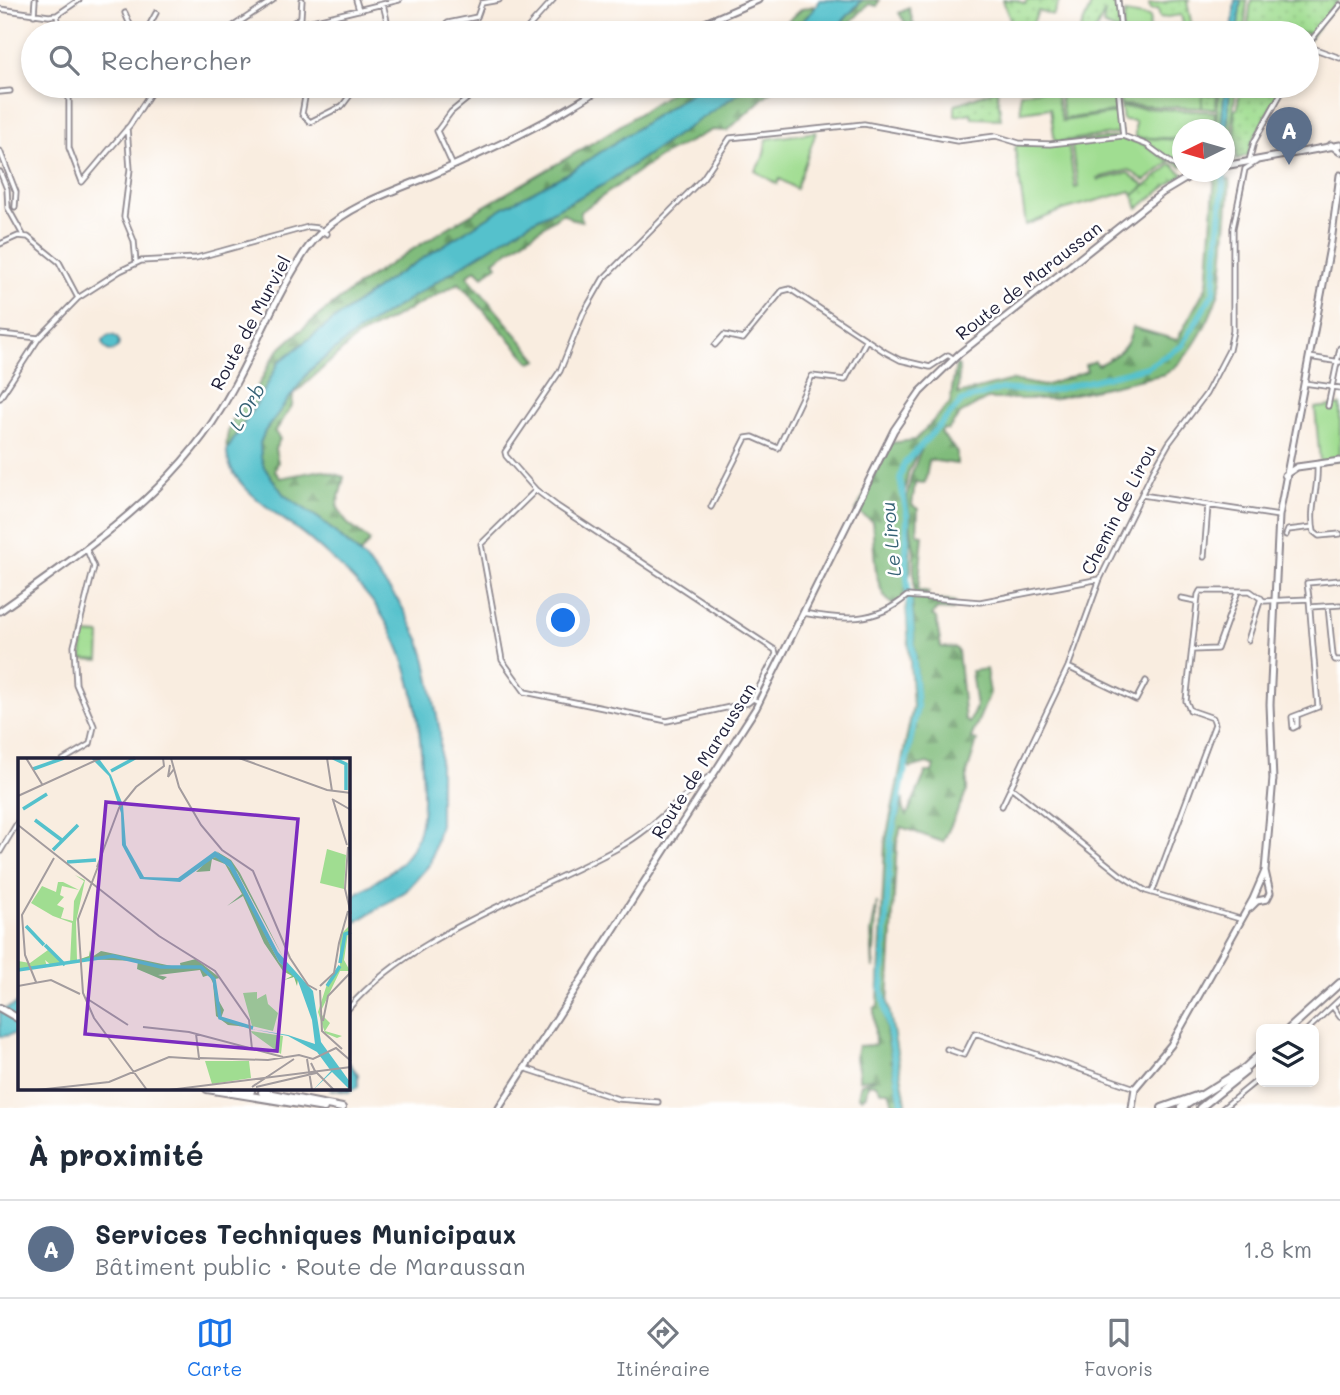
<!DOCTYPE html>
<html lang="fr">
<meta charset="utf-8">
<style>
:root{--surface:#fff;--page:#f2f2f3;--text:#1f2937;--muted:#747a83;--line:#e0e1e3;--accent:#1a73e8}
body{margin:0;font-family:Mali,sans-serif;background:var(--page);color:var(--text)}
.controls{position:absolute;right:21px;bottom:21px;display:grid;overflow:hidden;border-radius:10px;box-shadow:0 4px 10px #0003}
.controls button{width:63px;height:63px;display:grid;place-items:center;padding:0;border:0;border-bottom:2px solid var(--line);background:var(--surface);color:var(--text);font:35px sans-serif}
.compass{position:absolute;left:1172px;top:119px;width:63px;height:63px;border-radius:50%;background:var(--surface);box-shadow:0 4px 10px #0003;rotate:265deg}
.you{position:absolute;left:564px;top:621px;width:24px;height:24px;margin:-18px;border:5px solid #fff;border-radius:50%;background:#1a73e8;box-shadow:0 0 0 10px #1a73e833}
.badge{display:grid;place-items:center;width:46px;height:46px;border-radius:50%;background:var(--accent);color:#fff;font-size:23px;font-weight:700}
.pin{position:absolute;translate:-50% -58px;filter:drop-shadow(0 2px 4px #0008)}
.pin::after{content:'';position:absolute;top:37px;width:24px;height:21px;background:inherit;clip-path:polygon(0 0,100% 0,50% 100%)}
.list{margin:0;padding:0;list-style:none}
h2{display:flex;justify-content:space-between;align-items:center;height:91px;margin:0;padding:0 28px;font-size:30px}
h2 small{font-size:23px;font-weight:400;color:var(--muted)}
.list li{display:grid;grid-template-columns:46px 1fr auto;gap:21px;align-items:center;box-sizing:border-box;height:98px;padding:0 28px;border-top:2px solid var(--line)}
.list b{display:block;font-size:26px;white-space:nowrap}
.list p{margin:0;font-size:23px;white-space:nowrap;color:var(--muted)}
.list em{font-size:23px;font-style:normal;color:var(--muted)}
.icon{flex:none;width:38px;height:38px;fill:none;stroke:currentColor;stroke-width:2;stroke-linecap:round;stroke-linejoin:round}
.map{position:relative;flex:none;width:1340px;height:1108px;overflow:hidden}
.search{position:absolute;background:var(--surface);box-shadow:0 4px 10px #0003;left:21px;right:21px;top:21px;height:77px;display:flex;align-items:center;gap:18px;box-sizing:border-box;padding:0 24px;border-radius:38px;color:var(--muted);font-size:26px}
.sheet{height:189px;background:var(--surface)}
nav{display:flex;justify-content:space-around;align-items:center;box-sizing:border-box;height:98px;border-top:2px solid var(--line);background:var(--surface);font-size:19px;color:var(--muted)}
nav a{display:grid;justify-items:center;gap:4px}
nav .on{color:var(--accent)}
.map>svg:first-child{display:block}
.grass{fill:url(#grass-dots);stroke:#618066;stroke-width:2}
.forest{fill:url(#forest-firs);stroke:#516f5b;stroke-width:2}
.wetland{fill:url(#wetland-marsh);stroke:#618066;stroke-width:2}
.garden{fill:#a0dd91;stroke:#618066;stroke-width:2}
.water{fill:#54c1cc;stroke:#3b7284;stroke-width:2}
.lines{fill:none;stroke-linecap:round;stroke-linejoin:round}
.river{stroke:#54c1cc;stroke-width:6}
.minor-casing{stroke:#8e888e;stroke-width:7}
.major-casing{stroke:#8e888e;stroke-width:9}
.highway-casing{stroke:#8e888e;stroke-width:10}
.minor{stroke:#fff;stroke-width:3.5}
.major{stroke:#fff;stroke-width:5}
.highway{stroke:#fff;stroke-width:6}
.labels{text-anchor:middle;stroke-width:5;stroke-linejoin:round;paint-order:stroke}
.street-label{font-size:18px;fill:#22223b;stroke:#fff}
.water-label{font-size:19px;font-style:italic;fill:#366275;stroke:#fff}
.inset-river{fill:none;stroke:#54c1cc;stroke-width:3.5}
.inset-road{fill:none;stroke:#a39c9e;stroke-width:2}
.view{fill:#7b2cbf;fill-opacity:0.15;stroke:#7b2cbf;stroke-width:3.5}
.inset-edge{fill:none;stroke:#22223b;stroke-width:3.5}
</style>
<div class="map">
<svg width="1340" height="1108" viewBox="0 0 1340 1108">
<defs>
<pattern id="grass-dots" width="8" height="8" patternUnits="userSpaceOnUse" patternTransform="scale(1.75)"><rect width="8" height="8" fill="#a0dd91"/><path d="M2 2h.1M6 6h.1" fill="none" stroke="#8abd7e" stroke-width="1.8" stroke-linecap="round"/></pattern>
<pattern id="forest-firs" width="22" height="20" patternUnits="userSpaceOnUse" patternTransform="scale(1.75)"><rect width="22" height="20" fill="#80bc7b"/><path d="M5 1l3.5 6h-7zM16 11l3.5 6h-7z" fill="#689866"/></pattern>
<pattern id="wetland-marsh" width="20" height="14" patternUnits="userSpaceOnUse" patternTransform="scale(1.75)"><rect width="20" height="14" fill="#a0dd91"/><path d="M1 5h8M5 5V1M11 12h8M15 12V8" fill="none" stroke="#8abd7e"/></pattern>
</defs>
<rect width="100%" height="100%" fill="#fff"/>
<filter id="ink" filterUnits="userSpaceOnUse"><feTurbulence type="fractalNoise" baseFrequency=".0143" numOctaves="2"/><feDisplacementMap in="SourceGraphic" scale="14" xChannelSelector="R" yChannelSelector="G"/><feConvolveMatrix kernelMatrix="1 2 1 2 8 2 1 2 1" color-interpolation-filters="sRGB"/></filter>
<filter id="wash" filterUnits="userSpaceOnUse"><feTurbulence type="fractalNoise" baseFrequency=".00686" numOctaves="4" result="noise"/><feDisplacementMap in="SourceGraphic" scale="28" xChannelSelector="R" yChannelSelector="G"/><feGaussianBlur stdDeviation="1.57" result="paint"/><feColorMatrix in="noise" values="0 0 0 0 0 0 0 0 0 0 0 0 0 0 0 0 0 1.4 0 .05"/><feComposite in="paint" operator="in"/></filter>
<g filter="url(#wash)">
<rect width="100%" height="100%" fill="#f9ede0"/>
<path class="grass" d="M 1003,0 L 1016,0 L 1025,4 L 1027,0 L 1060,0 L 1053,15 L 1038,11 L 1032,25 L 1041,29 L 1039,33 L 1015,33 Z
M 1093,0 L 1119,0 L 1120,32 L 1103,25 L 1105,11 L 1095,33 L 1079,33 Z
M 1179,0 L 1190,0 L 1187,1 L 1193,32 L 1185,33 L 1181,15 L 1160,18 L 1158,9 L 1150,10 L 1149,4 Z
M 1251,0 L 1339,0 L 1307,41 L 1307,33 L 1247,33 Z
M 1239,86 L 1283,86 L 1251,143 L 1248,155 L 1237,159 L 1234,111 L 1238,108 Z
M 997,89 L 1001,119 L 972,118 L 971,113 L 955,116 L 955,105 Z
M 1202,95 L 1217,95 L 1215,109 L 1202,108 Z
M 1172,164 L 1183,174 L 1138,208 L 1133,196 Z"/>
<path class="forest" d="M 862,0 L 879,0 L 877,6 L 869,4 L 839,33 L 832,33 Z
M 813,6 L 813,11 L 789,33 L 775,33 L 802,9 Z
M 909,8 L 916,33 L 898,33 L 900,30 L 909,29 L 899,13 Z
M 679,86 L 701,86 L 572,171 L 504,207 L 390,279 L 335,319 L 284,359 L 227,450 C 224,427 238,410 252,394 C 264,381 267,362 280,349 C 397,240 550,179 679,86 Z
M 749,86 L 781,86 L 774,88 L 727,131 L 712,130 L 659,157 L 580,212 L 582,221 L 573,220 L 563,213 L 494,261 L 497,265 L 483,276 L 476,269 L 467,276 L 538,360 L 531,363 L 459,283 L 357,337 L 293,395 L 292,406 L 275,432 L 280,439 L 275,449 L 278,462 L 275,471 L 280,478 L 321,470 L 344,477 L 337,506 L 347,523 L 370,541 L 360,554 L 321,520 L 284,495 L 264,467 L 261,457 L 260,443 L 265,431 L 311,369 L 357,332 L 529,223 L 603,185 Z
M 1222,172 L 1219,224 L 1222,223 L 1226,179 L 1230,180 L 1222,280 C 1215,311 1193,358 1165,374 L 1052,399 L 987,399 L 960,414 L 948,430 L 943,429 L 941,433 L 957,452 L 957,464 L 929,460 L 925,483 L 915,482 L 912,505 L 918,509 L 917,534 L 923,535 L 918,590 L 929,592 L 927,595 L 914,594 L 914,551 L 907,496 L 911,476 L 923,444 L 959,402 L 923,440 L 908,473 L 903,503 L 910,532 L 911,570 L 903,597 L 893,605 C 871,590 875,545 872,521 L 856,511 L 890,443 L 915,440 L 950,403 L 956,364 L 959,366 L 958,394 L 1012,380 L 1044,386 L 1087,371 L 1085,365 L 1095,361 L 1098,365 C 1116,356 1130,348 1132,327 L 1177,340 L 1207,285 L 1215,173 Z
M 912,598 L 955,602 L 953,610 L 937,609 L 932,615 L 936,618 L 941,647 L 956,648 L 958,651 L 965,720 L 969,723 L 976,707 L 971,671 L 986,669 L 990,693 L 971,738 L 977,741 L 967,773 L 967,791 L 943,842 L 901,827 L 897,842 L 888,1003 L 907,1108 L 904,1108 L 889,1036 L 884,983 L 892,840 L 903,799 L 903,810 L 907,815 L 926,772 L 932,772 L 934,766 L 927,763 L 910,768 L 908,764 L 919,707 Z
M 908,602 L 916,707 L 890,841 L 881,984 L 887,1037 L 901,1108 L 894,1108 L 889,1091 L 881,1091 L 875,1084 L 868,1084 L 866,1095 L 861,1098 L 858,1096 L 861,1084 L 875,1079 L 859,1080 C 860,1067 853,1061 858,1046 L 875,1045 L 874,1009 L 878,1005 L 885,844 L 913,706 L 906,604 Z
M 877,902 L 873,969 L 871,933 Z"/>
<path class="wetland" d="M 1241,0 L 1247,0 L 1244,33 L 1237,33 Z
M 1220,86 L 1225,86 L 1221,129 L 1215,130 Z
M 1230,86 L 1236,86 L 1232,123 L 1234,161 L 1226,164 Z"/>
<path class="garden" d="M 1125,13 L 1150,17 L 1149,33 L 1159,33 L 1122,33 Z
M 1071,86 L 1116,86 L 1117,111 L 1064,119 L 1059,89 Z
M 1120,86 L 1217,86 L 1217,95 L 1202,95 L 1202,108 L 1120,105 Z
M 1055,88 L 1062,121 L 1116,113 L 1120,133 L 1055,142 L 1050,108 L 1021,112 L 1020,93 Z
M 1121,107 L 1215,112 L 1214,129 L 1182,130 L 1182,138 L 1135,138 L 1135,121 L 1123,120 Z
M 816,132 L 796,189 L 780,179 L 777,184 L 755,171 L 763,158 L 767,139 Z
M 1120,137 L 1143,144 L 1170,162 L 1145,181 L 1129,170 L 1097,178 L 1098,180 L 1128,173 L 1145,186 L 1133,196 L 1131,191 L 1063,210 L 1026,225 L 1015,149 L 1017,144 L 1068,142 L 1075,188 L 1078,187 L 1071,142 Z
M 1141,138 L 1182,140 L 1182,167 L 1140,139 Z
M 1340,405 L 1340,459 L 1320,462 L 1315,408 Z
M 83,634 L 100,635 L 99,660 L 82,659 Z"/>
<path class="water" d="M 819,0 L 862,0 L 832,33 L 789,33 L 813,11 Z
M 1235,0 L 1241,0 L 1237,33 L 1232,33 Z
M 701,86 L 749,86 L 603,185 L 529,223 L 357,332 L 311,369 L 265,431 L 260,443 L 261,457 L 264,467 L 284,495 L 321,520 L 365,559 L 400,603 L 420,641 L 426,661 L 440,731 L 440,824 L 430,864 L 406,891 L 348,927 L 348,899 C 365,887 386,877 401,863 C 430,834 423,788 421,751 C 418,699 404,643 372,601 C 353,577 329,556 307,537 C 283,517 225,485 227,450 L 260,398 L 279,362 L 335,319 L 390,279 L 504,207 L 572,171 Z
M 1225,86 L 1230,86 L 1225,164 L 1224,130 L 1221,130 Z
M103 343a8 8 0 1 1 16 0a8 8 0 1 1-16 0Z
M 19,1003 L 19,1033 L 0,1037 L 0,1011 Z
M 348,1062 L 358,1074 L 358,1087 L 348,1092 L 329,1089 L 348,1089 Z"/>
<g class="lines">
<path class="river" d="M 903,1108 L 882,989 L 891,839 L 917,707 L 906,563 L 907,515 L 900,479 L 904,464 L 962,401 L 1001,389 L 1045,392 L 1147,367 L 1182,346 L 1214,291 L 1224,172"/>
</g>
</g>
<g filter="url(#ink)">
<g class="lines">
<defs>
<path id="minor" d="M 356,0 L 359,10
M 1118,0 L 1121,33
M 383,4 L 390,33
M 0,9 L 49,16 L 57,15 L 79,0
M 125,13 L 131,27 L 148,33
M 34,15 L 35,0
M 57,15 L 60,33
M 334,16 L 339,33
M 300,24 L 399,0
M 153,33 L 150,24 L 156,13
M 223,33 L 273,0
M 278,33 L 300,18
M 300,33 L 302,0
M 435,33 L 448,23 L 477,17 L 482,3 L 499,0
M 523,33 L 553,0
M 1307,45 L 1340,5
M 1307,46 L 1340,58
M 69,86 L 69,148 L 82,182 L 130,125 L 155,86
M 307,86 L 302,114 L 310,122 L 342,106 L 357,86
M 1118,86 L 1123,136 L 1147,145 L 1182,171
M 212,89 L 216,86
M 0,92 L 10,91
M 127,128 L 130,169 L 124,217 L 134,241 L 136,262
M 0,151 L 16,192 L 15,207
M 1249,161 L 1254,142 L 1285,86
M 453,166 L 437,131 L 451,112 L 483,86
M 0,172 L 7,189 L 8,208 L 23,235
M 0,244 L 18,236 L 28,237 L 59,262 L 78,298
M 0,334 L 39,338
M 715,345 L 724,335 L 743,339 L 782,291 L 790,289 L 885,352 L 900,360 L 930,367 L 948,355 L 954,359
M 1309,357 L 1340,362
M 1304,383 L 1340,388
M 0,398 L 39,338 L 78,298 L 120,271 L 141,261 L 196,258 L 308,227 L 318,228 L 327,234
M 1328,406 L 1340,348
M 1317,465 C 1319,489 1309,507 1314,532 L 1319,536 L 1340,534
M 536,490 L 481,544 L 502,660 L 525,692 L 667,721 L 748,703 L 753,699 L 759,702
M 1142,495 L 1279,516
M 711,507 L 746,438 L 753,437 L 778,448 L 812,376 L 845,380 L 866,341
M 1286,535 L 1288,530 L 1313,527
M 1204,557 L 1208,505
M 1181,598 L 1196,601
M 1309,599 L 1307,583 L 1340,580
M 1328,606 L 1333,656 L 1335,660 L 1340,660
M 1310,607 L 1340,605
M 803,613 C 842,620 875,624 907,596 L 980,602 L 1100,579
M 1248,640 L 1261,598
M 1192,650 L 1217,649 L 1238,591 L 1250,591 L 1264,601 L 1309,599 L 1318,707 L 1292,717 L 1293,728 L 1297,726 L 1297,716
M 1068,667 L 1136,700 L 1146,681
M 753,699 L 776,654 L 775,650 L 557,506 L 536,490 L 506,456 L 505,452 L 560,371 L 583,314 L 603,279 L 703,178 L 730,138 L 864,124 L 957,141 L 996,136 L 1019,143 L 1050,144 L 1123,136
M 63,760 L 90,744 L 94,726 L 76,684 L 74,646 L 94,567 L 86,548
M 1012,788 L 1121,875 L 1146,891 L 1240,919
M 1002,806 L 1068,667 L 1100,579 L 1154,469 L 1169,443 L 1206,394 L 1229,350 L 1233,331 L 1233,228 L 1245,169 L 1256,162
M 0,852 L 19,820
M 1152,893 L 1215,724 L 1213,718 L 1190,710 L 1186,701 L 1198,595 L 1200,591 L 1238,591
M 1333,1007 L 1340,1017
M 348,1009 C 409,935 534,894 618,848 C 653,829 679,798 711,775
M 1308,1029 L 1340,999
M 947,1049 L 964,1055 L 975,1033 L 1135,1088
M 524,1068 L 618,1099 L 658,1102
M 1223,1108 L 1261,1077"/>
<path id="major" d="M 682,33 L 758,0
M 1331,145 L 1340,152
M 1224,166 L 1340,145
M 1285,475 L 1297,467 L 1340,461
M 0,611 C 80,554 169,495 221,409 C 247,367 264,321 289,278 C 299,261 308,244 323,231 C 352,204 394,191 430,176 C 489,150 551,122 604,86
M 1273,781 L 1270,704 L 1279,516 L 1331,242 L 1340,175
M 1250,908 L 1257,901 L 1267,899 L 1270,893 L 1265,871 L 1273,778
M 499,1108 L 756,708 L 894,430 L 920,392 L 959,354 L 1162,193 L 1197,172
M 1132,1108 L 1135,1088 L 1171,1045 L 1253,899 L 1265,871"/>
<path id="highway" d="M 0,1008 L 19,1019
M 1289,1029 L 1340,983
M 207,1089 L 324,1108
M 236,1089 L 251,1091
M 262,1092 L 342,1108
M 1162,1108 L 1199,1095
M 1181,1108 L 1245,1068 L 1261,1053
M 1200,1108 L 1245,1072"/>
</defs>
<use href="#minor" class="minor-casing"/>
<use href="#major" class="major-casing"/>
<use href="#highway" class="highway-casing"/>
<use href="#minor" class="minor"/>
<use href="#major" class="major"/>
<use href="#highway" class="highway"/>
</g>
</g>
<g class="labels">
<g class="street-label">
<text transform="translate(1029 281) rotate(-38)" y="6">Route de Maraussan</text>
<text transform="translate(251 323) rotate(-62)" y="6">Route de Murviel</text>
<text transform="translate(1119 510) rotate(-63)" y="6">Chemin de Lirou</text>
<text transform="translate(704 761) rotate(-58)" y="6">Route de Maraussan</text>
</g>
<g class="water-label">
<text transform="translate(247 407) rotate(-60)" y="7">L'Orb</text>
<text transform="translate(891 539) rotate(-95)" y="7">Le Lirou</text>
</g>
</g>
<g transform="translate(18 758)">
<rect width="332" height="332" fill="#f9ede0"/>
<path d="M 57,117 L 67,122 L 58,164 L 59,203 L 52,205 L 54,165 L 35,158 L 13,145 L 24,128 L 38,134 L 40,124 L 45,124 L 61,132 L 44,128 L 42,137 L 46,139 L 39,147 L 46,150 L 43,160 L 55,163 L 56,143 L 66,123 ZM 331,168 L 326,202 L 332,213 L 322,213 L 302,255 L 312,265 L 307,273 L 324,278 L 319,280 L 307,275 L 300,254 L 309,226 L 322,208 L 322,177 ZM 30,192 L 45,206 L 34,208 L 27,202 L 29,208 L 0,212 L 0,203 L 12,205 ZM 233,273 L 265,278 L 263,296 L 234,275 Z" fill="#a0dd91"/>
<path d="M 198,93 L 213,102 L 222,115 L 266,201 L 219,114 ZM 197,99 L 201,100 L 211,109 L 217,117 L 261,204 L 280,221 L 279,228 L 276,219 L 266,222 L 274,218 L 265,213 L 246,185 L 225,138 L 209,148 L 224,136 L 207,106 L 194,101 L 192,113 L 178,114 L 190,102 ZM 72,192 L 74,199 L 83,193 L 163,210 L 162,205 L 178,201 L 202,220 L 197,221 L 197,236 L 206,252 L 203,260 L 231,269 L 210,267 L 198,258 L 195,225 L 191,217 L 185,219 L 182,212 L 140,217 L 149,219 L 145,222 L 119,211 L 120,203 L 62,201 L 71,198 Z" fill="#80bc7b"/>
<path d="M 309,91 L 328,97 L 326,131 L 302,125 Z" fill="#a0dd91"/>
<path d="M 239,234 L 239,241 L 248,236 L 250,246 L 260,255 L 255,273 L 234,268 L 225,235 ZM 187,303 L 231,303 L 233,320 L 194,326 Z" fill="#a0dd91"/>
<path d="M 73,0 L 82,2 L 93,17 L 105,47 L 108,87 L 126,119 L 160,120 L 197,93 L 213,103 L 260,194 L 295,233 L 303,284 L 332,324 L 332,332 L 314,314 L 295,332 L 313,313 L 299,294 L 270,278 L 233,271 L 270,277 L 297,286 L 294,262 L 280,223 L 261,204 L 211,109 L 197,99 L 162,124 L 122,121 L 104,87 L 103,55 L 91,18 Z" fill="#54c1cc"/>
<path class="inset-river" d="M 315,0 L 328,6 L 328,32M 15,11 L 46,0M 93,13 L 117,0M 5,51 L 29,36M 17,62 L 45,83M 35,92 L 60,67M 49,104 L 78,102M 8,168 L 26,187M 27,187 L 47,207M 322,205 L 327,176 L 333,174M 0,212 L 95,198 L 143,209 L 183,209 L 196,221 L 202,260 L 235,270M 309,228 L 322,208"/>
<path class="inset-road" d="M 8,0 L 24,26M 153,0 L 161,29 L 183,67 L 204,92 L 235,113 L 272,200 L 290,227 L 299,232M 221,0 L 309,32 L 333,35M 309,0 L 314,33M 152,7 L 150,19 L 156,11M 0,38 L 83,0M 314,41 L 333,52M 315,42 L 329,87M 0,67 L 141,178 L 197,213 L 231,262 L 234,291M 330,89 L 327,131 L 333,156M 81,106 L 60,161 L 65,235 L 76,260 L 129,332M 79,109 L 101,50 L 118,29 L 146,8 L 145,0M 321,185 L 330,153M 18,224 L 7,197 L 4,157 L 36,100M 0,228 L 33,222 L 62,236M 302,228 L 316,215 L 321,185M 302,232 L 304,273 L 324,291M 68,240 L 110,267M 305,263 L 310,238 L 333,214M 125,269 L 171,274 L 265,299M 178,276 L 181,300M 182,300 L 250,302 L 281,297 L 295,301 L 318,290 L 333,303M 289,301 L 294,332M 298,314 L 316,332M 238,326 L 234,329 L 276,301M 238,329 L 298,315 L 293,305M 19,332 L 91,324 L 151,299 L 182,301M 151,332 L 333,309"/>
<path class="view" d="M 88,44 L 280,61 L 259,293 L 67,276 Z"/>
<rect width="332" height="332" class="inset-edge"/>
</g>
</svg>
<div class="controls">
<button><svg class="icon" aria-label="layers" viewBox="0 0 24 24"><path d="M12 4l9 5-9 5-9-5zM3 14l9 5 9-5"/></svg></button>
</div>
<svg class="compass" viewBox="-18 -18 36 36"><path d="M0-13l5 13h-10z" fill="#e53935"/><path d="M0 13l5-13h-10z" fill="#747a83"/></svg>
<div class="you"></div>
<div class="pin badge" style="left:1289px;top:165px;background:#5c6f8a">A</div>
<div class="search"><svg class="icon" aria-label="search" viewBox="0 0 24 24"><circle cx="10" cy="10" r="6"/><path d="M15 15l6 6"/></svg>Rechercher</div>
</div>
<section class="sheet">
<h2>À proximité<small></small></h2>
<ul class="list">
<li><span class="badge" style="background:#5c6f8a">A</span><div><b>Services Techniques Municipaux</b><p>Bâtiment public · Route de Maraussan</p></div><em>1.8 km</em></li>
</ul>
</section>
<nav>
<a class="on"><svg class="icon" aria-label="map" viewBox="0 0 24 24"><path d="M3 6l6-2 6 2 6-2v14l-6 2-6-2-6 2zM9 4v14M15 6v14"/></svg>Carte</a>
<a><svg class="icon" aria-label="directions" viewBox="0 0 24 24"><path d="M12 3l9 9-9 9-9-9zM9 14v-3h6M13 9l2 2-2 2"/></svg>Itinéraire</a>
<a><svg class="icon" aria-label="saved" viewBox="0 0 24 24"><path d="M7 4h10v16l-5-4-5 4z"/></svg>Favoris</a>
</nav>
